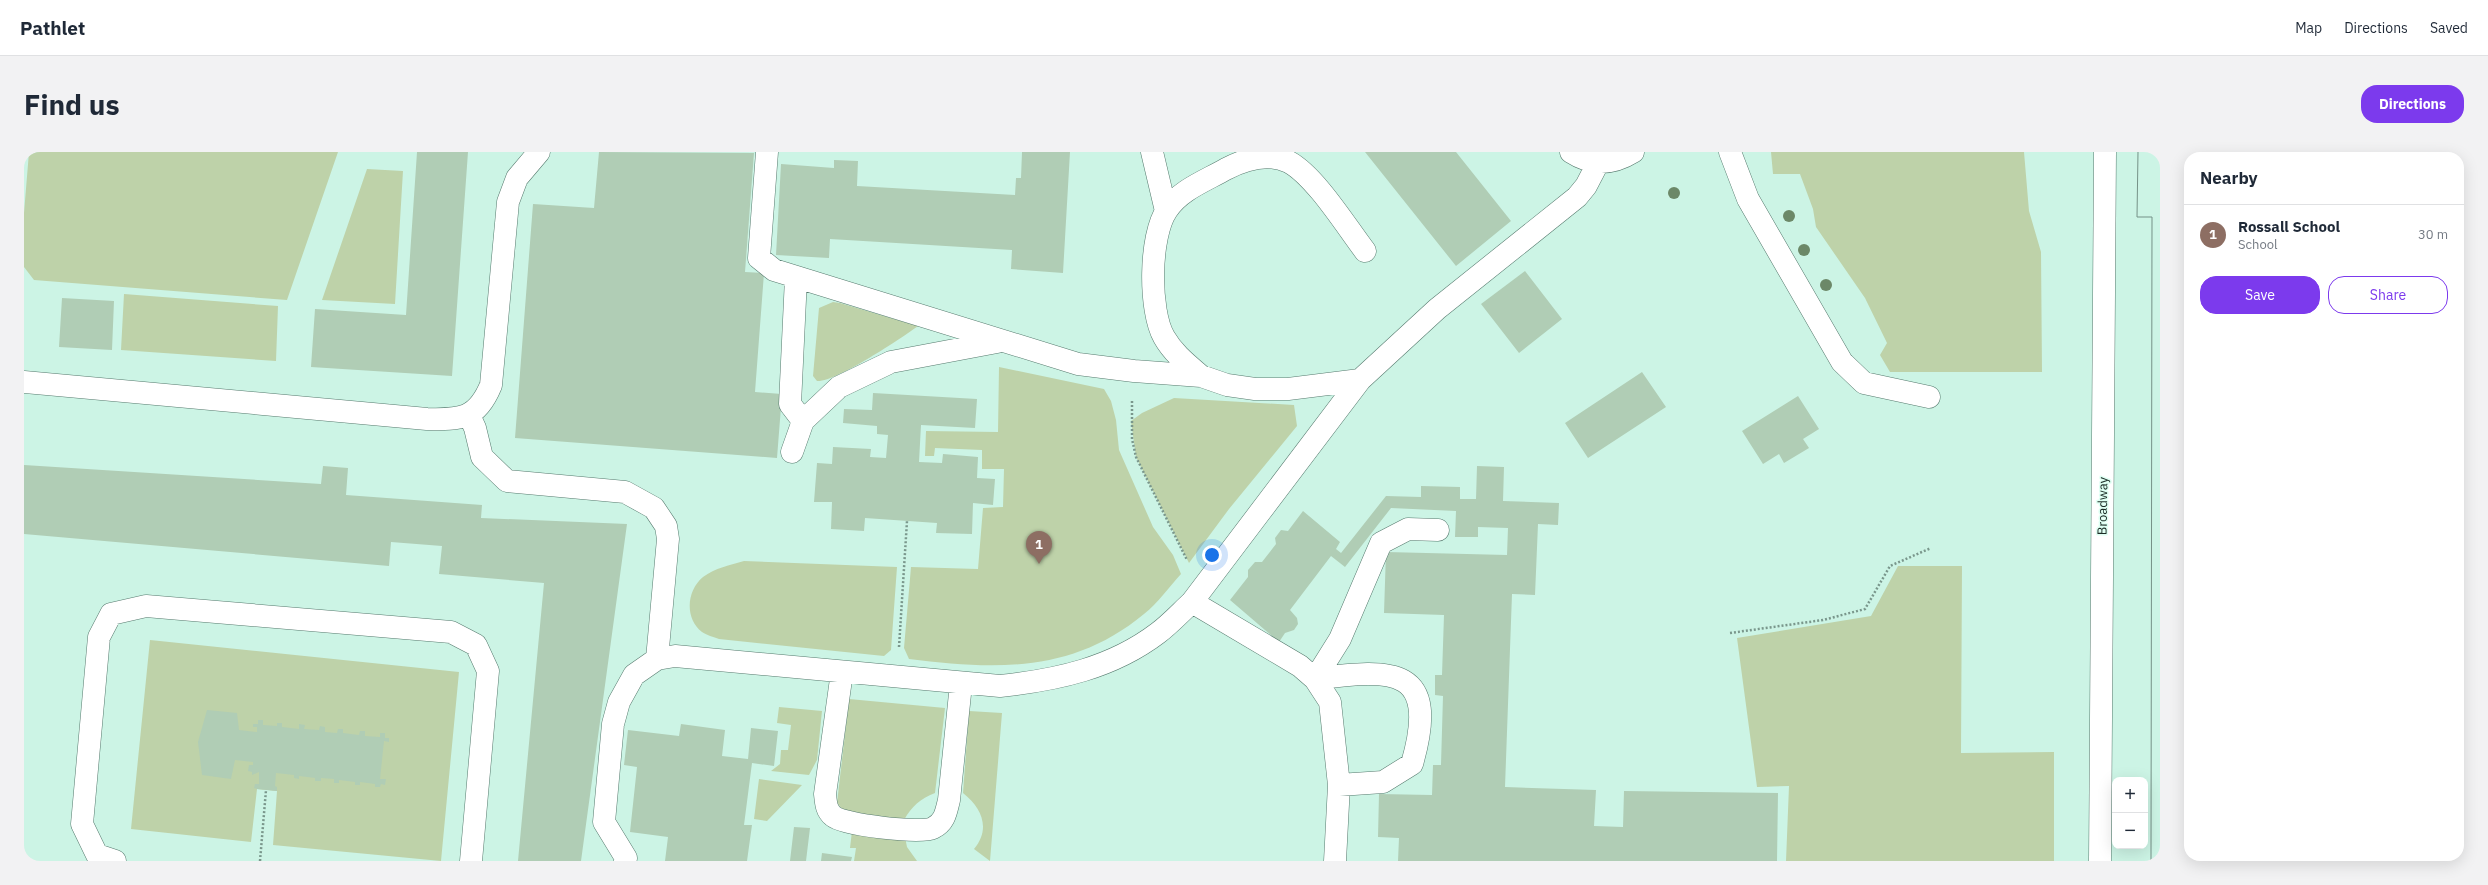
<!DOCTYPE html>
<meta charset="utf-8">
<style>
:root{--surface:#fff;--page:#f2f2f3;--text:#1f2937;--muted:#747a83;--line:#e0e1e3;--accent:#7c3aed}
body{margin:0;font-family:"IBM Plex Sans",sans-serif;background:var(--page);color:var(--text)}
.controls{position:absolute;right:12px;bottom:12px;display:grid;overflow:hidden;border-radius:8px;box-shadow:0 4px 16px #0002}
.controls button{width:36px;height:36px;display:grid;place-items:center;padding:0;border:0;border-bottom:1px solid var(--line);background:var(--surface);color:var(--text);font:20px sans-serif}
.you{position:absolute;left:1188px;top:403px;width:14px;height:14px;margin:-10px;border:3px solid #fff;border-radius:50%;background:#1a73e8;box-shadow:0 0 0 6px #1a73e833}
.badge{display:grid;place-items:center;width:26px;height:26px;border-radius:50%;background:var(--accent);color:#fff;font-size:13px;font-weight:700}
.pin{position:absolute;translate:-50% -33px;filter:drop-shadow(0 1px 2px #0008)}
.pin::after{content:'';position:absolute;top:21px;width:14px;height:12px;background:inherit;clip-path:polygon(0 0,100% 0,50% 100%)}
.list{margin:0;padding:0;list-style:none}
h2{display:flex;justify-content:space-between;align-items:center;height:52px;margin:0;padding:0 16px;font-size:17px}
h2 small{font-size:13px;font-weight:400;color:var(--muted)}
.list li{display:grid;grid-template-columns:26px 1fr auto;gap:12px;align-items:center;box-sizing:border-box;height:60px;padding:0 16px;border-top:1px solid var(--line)}
.list b{display:block;font-size:15px;white-space:nowrap}
.list p{margin:0;font-size:13px;white-space:nowrap;color:var(--muted)}
.list em{font-size:13px;font-style:normal;color:var(--muted)}
.actions{display:flex;gap:8px;padding:12px 16px}
.actions a{flex:1;padding:9px 0;border:1px solid var(--accent);border-radius:16px;text-align:center;font-size:14px;color:var(--accent)}
.actions .main{background:var(--accent);color:#fff}
.map{position:relative;flex:none;width:2136px;height:709px;overflow:hidden;border-radius:16px}
header{display:flex;align-items:center;gap:24px;box-sizing:border-box;height:56px;padding:0 20px;background:var(--surface);border-bottom:1px solid var(--line)}
header strong{font-size:19px}
nav{display:flex;gap:22px;margin-inline-start:auto;font-size:14px}
.intro{display:flex;align-items:center;justify-content:space-between;box-sizing:border-box;height:96px;padding:0 24px}
h1{margin:0;font-size:28px}
.button{padding:10px 18px;border-radius:16px;background:var(--accent);color:#fff;font-size:14px;font-weight:700}
main{display:flex;gap:24px;padding:0 24px}
aside{flex:1;background:var(--surface);border-radius:16px;box-shadow:0 4px 16px #0002}
.map>svg:first-child{display:block}
.green{fill:#bed2a9}
.building{fill:#b0cdb5}
.lines{fill:none;stroke-linecap:round;stroke-linejoin:round}
.minor-casing{stroke:#567a6e;stroke-width:23}
.major-casing{stroke:#567a6e;stroke-width:23}
.path{stroke:#7a978c;stroke-width:2.5;stroke-dasharray:2 2;stroke-linecap:butt}
.minor{stroke:#fff;stroke-width:22}
.major{stroke:#fff;stroke-width:22}
.tram{stroke:#759187;stroke-width:1}
.tree{fill:#6c8868}
.labels{text-anchor:middle;stroke-width:3;stroke-linejoin:round;paint-order:stroke}
.street-label{font-size:13px;fill:#1c2c26;stroke:#dffff3}
</style>
<header>
<strong>Pathlet</strong>
<nav><a>Map</a><a>Directions</a><a>Saved</a></nav>
</header>
<div class="intro"><h1>Find us</h1><a class="button">Directions</a></div>
<main>
<div class="map">
<svg width="2136" height="709" viewBox="0 0 2136 709">
<rect width="100%" height="100%" fill="#ccf4e5"/>
<path class="green" d="M 5,0 L 314,0 L 263,148 L 10,128 L 0,115 L 0,61 Z
M 1747,0 L 2000,0 L 2005,59 L 2017,100 L 2018,220 L 1866,220 L 1856,203 L 1863,191 L 1841,146 L 1792,75 L 1789,57 L 1776,22 L 1749,22 Z
M 343,17 L 379,19 L 371,152 L 298,148 Z
M 100,142 L 254,154 L 252,209 L 97,198 Z
M 809,150 L 816,151 L 894,174 C 878,186 810,231 793,229 L 789,224 L 795,156 Z
M 975,215 L 1080,237 L 1087,249 L 1092,268 L 1095,298 L 1129,375 L 1149,403 L 1157,422 C 1145,435 1134,451 1120,462 C 1049,521 972,518 885,507 L 880,496 L 887,415 L 954,417 L 959,356 L 979,355 L 980,317 L 958,317 L 958,298 L 911,296 L 910,304 L 901,304 L 902,279 L 974,280 Z
M 1150,246 L 1270,253 L 1273,274 L 1205,357 L 1165,411 L 1112,305 L 1107,269 L 1118,261 Z
M 720,409 L 873,415 L 867,498 L 860,504 L 695,487 C 690,485 682,483 678,480 C 660,466 663,438 679,425 C 691,416 706,413 720,409 Z
M 1874,414 L 1938,414 L 1937,601 L 2030,600 L 2030,709 L 1762,709 L 1765,634 L 1733,635 L 1713,486 L 1847,464 Z
M 126,488 L 435,520 L 417,709 L 249,693 L 253,639 L 233,637 L 227,690 L 107,677 Z
M 825,547 L 921,556 L 911,641 C 896,647 888,654 880,668 L 825,660 L 818,657 L 813,651 Z
M 755,555 L 798,559 L 793,608 L 785,623 L 747,619 L 756,612 L 757,598 L 764,598 L 767,573 L 753,571 Z
M 945,559 L 978,561 L 966,709 L 950,697 C 967,677 958,656 939,641 Z
M 735,627 L 778,633 L 743,669 L 730,667 Z
M 828,679 L 881,685 L 883,695 L 893,709 L 830,709 L 832,696 L 826,696 Z"/>
<path class="building" d="M 393,0 L 444,0 L 428,224 L 287,215 L 291,157 L 382,163 Z
M 575,0 L 730,1 L 721,120 L 740,121 L 731,240 L 758,242 L 753,306 L 491,286 L 509,52 L 570,56 Z
M 998,0 L 1046,0 L 1039,121 L 987,117 L 988,98 L 806,87 L 805,106 L 752,103 L 757,12 L 810,16 L 810,8 L 834,9 L 833,34 L 991,43 L 992,26 L 997,26 Z
M 1341,0 L 1432,0 L 1487,69 L 1432,114 Z
M 1501,119 L 1538,167 L 1495,201 L 1457,152 Z
M 38,146 L 90,149 L 88,198 L 35,195 Z
M 1618,220 L 1642,255 L 1564,306 L 1541,271 Z
M 849,241 L 953,247 L 951,276 L 897,273 L 895,310 L 918,311 L 919,302 L 954,305 L 953,326 L 971,327 L 969,353 L 949,351 L 948,382 L 912,381 L 913,371 L 841,366 L 840,379 L 807,377 L 808,350 L 790,350 L 793,311 L 808,312 L 809,295 L 847,297 L 846,305 L 862,306 L 864,283 L 853,282 L 853,274 L 819,271 L 820,257 L 848,258 Z
M 1774,244 L 1795,277 L 1779,287 L 1785,296 L 1760,311 L 1755,302 L 1739,312 L 1718,279 Z
M 0,313 L 297,332 L 299,314 L 324,316 L 322,343 L 458,353 L 457,366 L 603,372 L 557,709 L 494,709 L 520,431 L 415,422 L 418,394 L 367,390 L 365,414 L 0,382 Z
M 1453,314 L 1480,315 L 1479,349 L 1535,351 L 1534,373 L 1514,372 L 1511,443 L 1488,442 L 1481,635 L 1572,638 L 1570,674 L 1599,675 L 1600,639 L 1754,641 L 1753,709 L 1374,709 L 1375,686 L 1354,685 L 1355,642 L 1408,643 L 1409,613 L 1417,613 L 1419,544 L 1411,543 L 1411,523 L 1418,523 L 1420,463 L 1360,461 L 1362,400 L 1483,403 L 1484,376 L 1454,375 L 1454,385 L 1431,385 L 1432,359 L 1367,356 L 1321,415 L 1307,404 L 1266,458 L 1273,466 L 1274,472 L 1270,478 L 1261,481 L 1255,490 L 1206,448 L 1224,425 L 1224,418 L 1231,410 L 1238,410 L 1252,392 L 1251,386 L 1257,378 L 1264,379 L 1279,359 L 1316,390 L 1312,397 L 1317,401 L 1362,344 L 1397,345 L 1397,334 L 1436,335 L 1436,347 L 1452,347 Z
M 183,558 L 213,561 L 215,578 L 233,580 L 233,575 L 229,575 L 229,572 L 234,572 L 234,568 L 239,568 L 239,573 L 253,574 L 253,571 L 258,571 L 258,575 L 275,577 L 275,572 L 281,573 L 280,577 L 295,578 L 296,574 L 301,575 L 301,580 L 313,581 L 314,577 L 319,577 L 319,581 L 335,583 L 336,579 L 341,579 L 341,584 L 356,585 L 356,581 L 361,581 L 361,586 L 365,586 L 365,590 L 360,589 L 356,627 L 362,627 L 361,633 L 357,632 L 356,635 L 351,635 L 351,632 L 336,630 L 336,633 L 331,633 L 331,630 L 315,628 L 315,631 L 310,631 L 310,627 L 297,626 L 297,629 L 291,629 L 291,626 L 275,624 L 275,627 L 270,626 L 270,623 L 252,621 L 251,634 L 253,635 L 253,639 L 233,637 L 230,636 L 231,632 L 235,632 L 235,620 L 228,623 L 228,620 L 224,619 L 225,613 L 229,613 L 229,610 L 211,608 L 207,627 L 178,623 L 174,590 Z
M 657,572 L 701,578 L 698,604 L 724,607 L 727,576 L 754,579 L 750,614 L 728,611 L 720,673 L 728,673 L 723,709 L 641,709 L 644,685 L 606,680 L 613,615 L 600,613 L 604,578 L 655,584 Z
M 770,675 L 786,676 L 782,709 L 766,709 Z
M 798,701 L 828,705 L 827,709 L 797,709 Z"/>
<g class="lines">
<defs>
<path id="minor" d="M 743,0 L 735,106 L 750,118 L 1054,212 L 1110,219 L 1177,224 L 1203,233 L 1231,237 L 1264,237 L 1336,228
M 1128,0 L 1142,59
M 1547,0 C 1567,13 1588,13 1609,0
M 1706,0 L 1724,47 L 1818,210 L 1840,231 L 1905,245
M 772,126 L 766,252 L 779,269
M 1177,224 C 1163,212 1149,201 1140,185 C 1125,159 1125,84 1143,58 C 1156,38 1181,29 1202,17 C 1221,7 1244,0 1265,10 C 1291,24 1322,74 1341,99
M 0,230 L 403,267 C 437,268 453,267 467,233 L 484,50 L 493,26 L 515,0
M 445,263 L 451,276 L 458,305 L 483,329 L 601,340 L 630,356 L 642,374 L 644,387 L 633,507
M 768,300 L 779,269 L 815,235 L 867,210 L 973,190
M 1168,450 L 1276,514 L 1291,527 L 1306,550 L 1315,633 L 1311,709
M 818,520 L 801,642 C 802,651 802,658 809,664 C 819,673 897,682 909,676 C 921,670 922,660 925,648 L 937,532
M 1291,527 C 1370,516 1416,515 1388,612 L 1359,630 L 1315,633
M 1291,527 L 1316,487 L 1357,391 L 1384,377 L 1414,378
M 91,709 L 73,703 L 58,672 L 75,485 L 87,462 L 122,454 L 427,480 L 452,493 L 464,519 L 447,709
M 601,709 L 602,706 L 580,670 L 589,572 L 595,550 L 610,523 L 633,507 L 651,504 L 976,534 C 1033,528 1088,516 1134,481 C 1146,472 1157,460 1168,450 L 1336,228 L 1413,157 L 1553,45 L 1562,34 L 1574,11"/>
<path id="major" d="M 2076,709 L 2081,0"/>
</defs>
<use href="#minor" class="minor-casing"/>
<use href="#major" class="major-casing"/>
<path class="path" d="M 1108,249 L 1108,287 L 1112,305 L 1163,408
M 1706,481 L 1799,468 L 1841,457 L 1866,414 L 1907,396
M 875,495 L 883,369
M 236,709 L 242,638"/>
<use href="#minor" class="minor"/>
<use href="#major" class="major"/>
<path class="tram" d="M 2114,0 L 2113,65 L 2128,65 L 2127,709"/>
</g>
<g class="tree">
<circle cx="1650" cy="41" r="6"/>
<circle cx="1765" cy="64" r="6"/>
<circle cx="1780" cy="98" r="6"/>
<circle cx="1802" cy="133" r="6"/>
</g>
<g class="labels">
<g class="street-label">
<text transform="translate(2078 354) rotate(-89)" y="5">Broadway</text>
</g>
</g>
</svg>
<div class="controls">
<button>+</button>
<button>−</button>
</div>
<div class="you"></div>
<div class="pin badge" style="left:1015px;top:412px;background:#8d6e63">1</div>
</div>
<aside>
<h2>Nearby<small></small></h2>
<ul class="list">
<li><span class="badge" style="background:#8d6e63">1</span><div><b>Rossall School</b><p>School</p></div><em>30 m</em></li>
</ul>
<div class="actions"><a class="main">Save</a><a>Share</a></div>
</aside>
</main>
